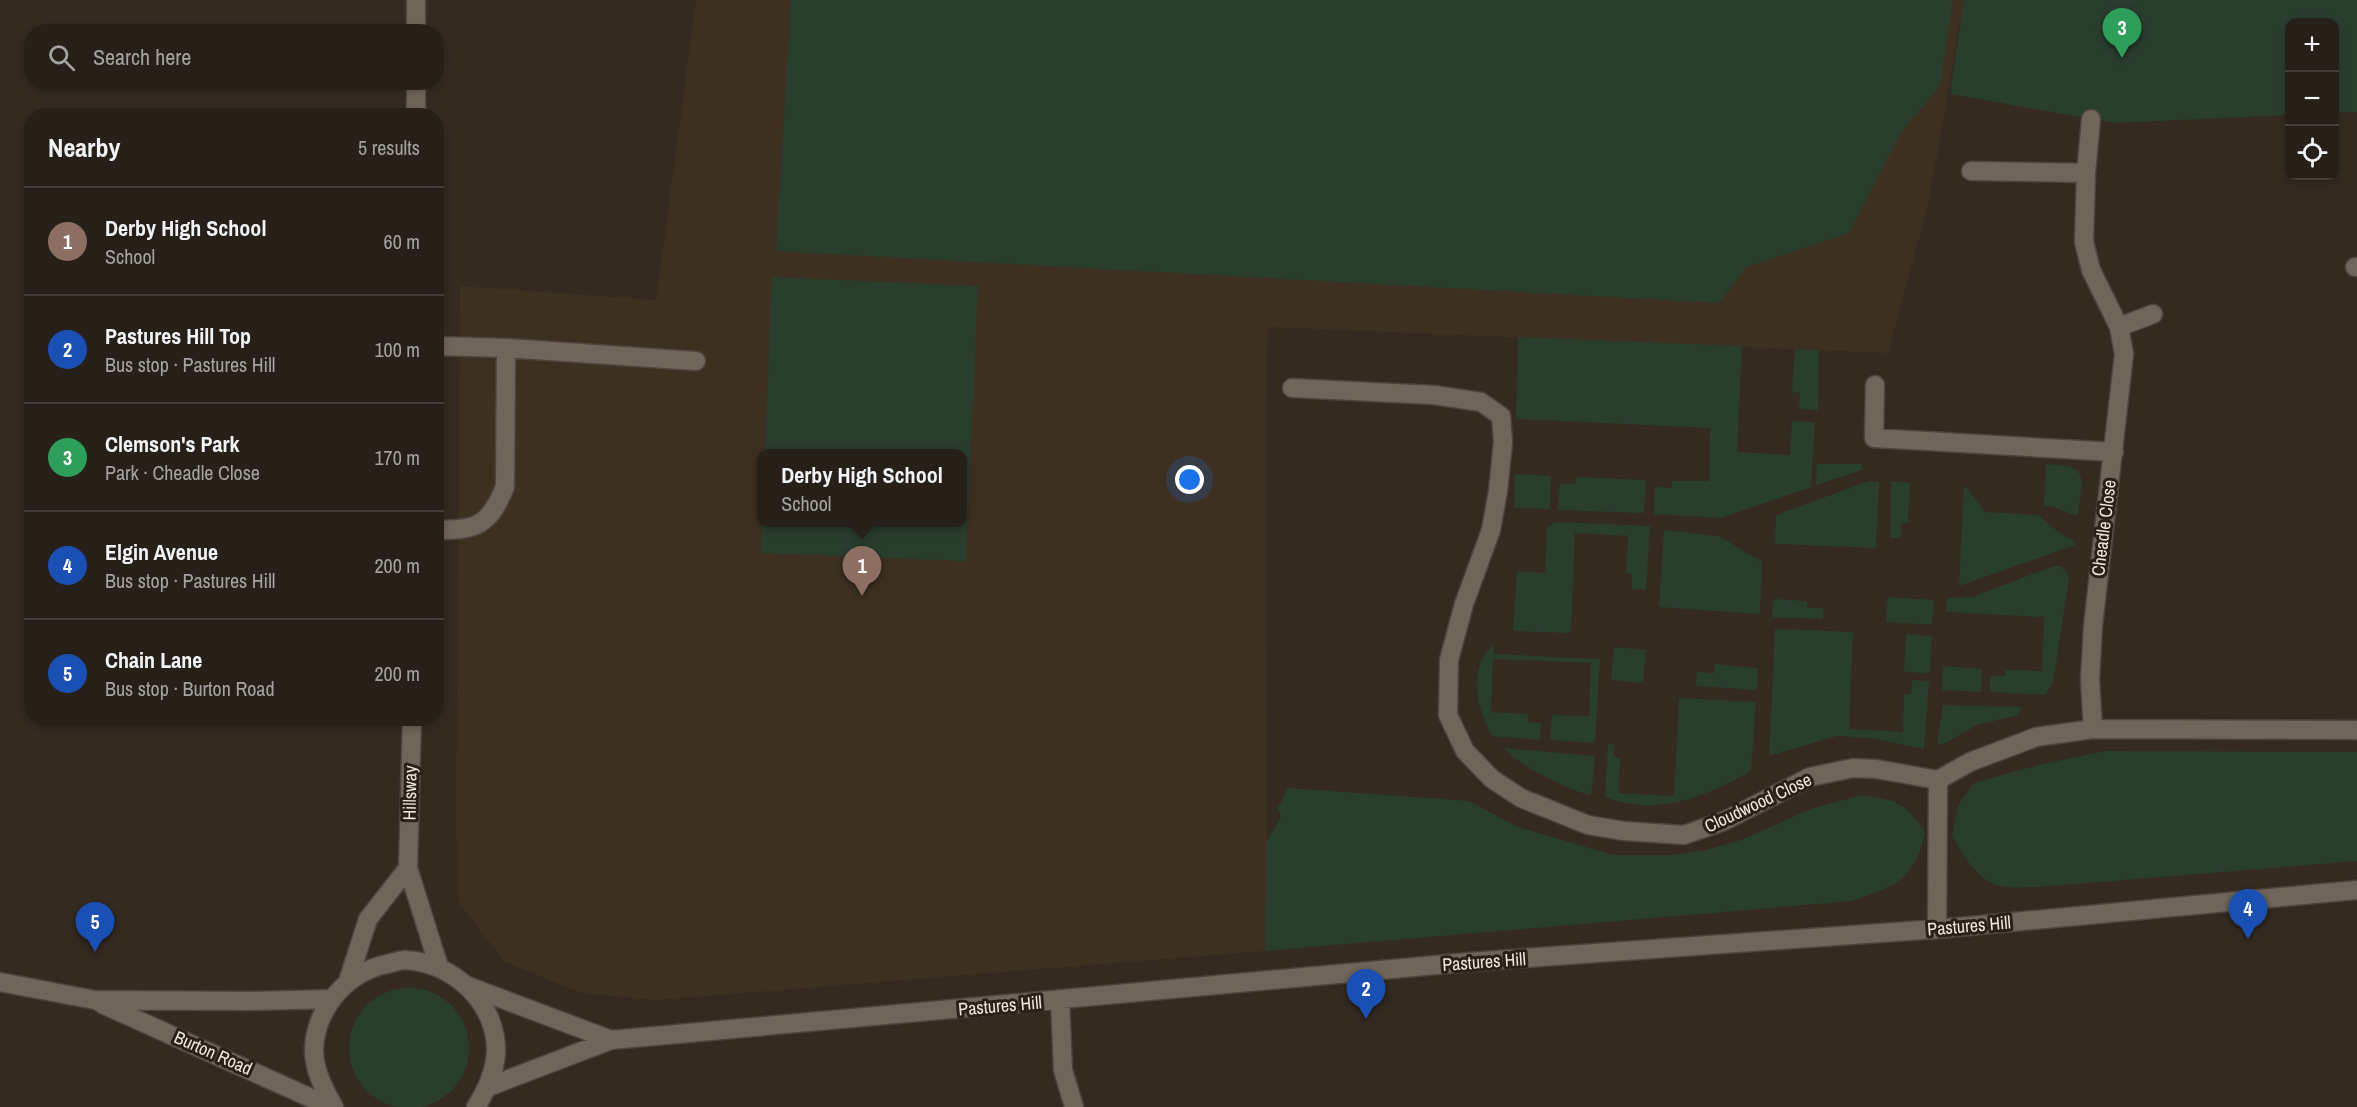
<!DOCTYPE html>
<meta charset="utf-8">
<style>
:root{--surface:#272018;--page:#2f2821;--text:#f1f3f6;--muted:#a4a3a2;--line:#433e37;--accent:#bca0f2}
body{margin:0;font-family:"Archivo Narrow",sans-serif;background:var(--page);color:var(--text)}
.controls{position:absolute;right:18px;top:18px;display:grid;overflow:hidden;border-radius:12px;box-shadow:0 3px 9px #0003}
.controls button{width:54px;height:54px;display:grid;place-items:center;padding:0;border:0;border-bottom:2px solid var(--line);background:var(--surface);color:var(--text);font:30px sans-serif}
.you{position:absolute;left:1190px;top:480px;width:21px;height:21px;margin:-15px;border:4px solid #fff;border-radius:50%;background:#1a73e8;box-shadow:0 0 0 9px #1a73e833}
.badge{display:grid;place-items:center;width:39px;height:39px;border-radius:50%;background:var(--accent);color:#fff;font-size:20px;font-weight:700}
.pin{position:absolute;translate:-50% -50px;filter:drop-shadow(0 2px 3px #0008)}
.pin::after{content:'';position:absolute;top:32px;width:21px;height:18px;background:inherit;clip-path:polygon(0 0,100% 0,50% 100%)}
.popup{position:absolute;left:757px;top:449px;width:210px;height:78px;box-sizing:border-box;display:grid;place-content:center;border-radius:12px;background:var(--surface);filter:drop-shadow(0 2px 4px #0005);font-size:20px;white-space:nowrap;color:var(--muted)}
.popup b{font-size:22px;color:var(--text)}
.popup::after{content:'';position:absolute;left:50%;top:100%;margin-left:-12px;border:12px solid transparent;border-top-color:var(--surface)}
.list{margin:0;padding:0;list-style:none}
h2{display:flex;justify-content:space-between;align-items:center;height:78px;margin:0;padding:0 24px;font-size:26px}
h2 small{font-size:20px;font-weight:400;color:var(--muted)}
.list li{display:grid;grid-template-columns:39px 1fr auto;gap:18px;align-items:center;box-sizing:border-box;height:108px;padding:0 24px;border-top:2px solid var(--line)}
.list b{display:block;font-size:22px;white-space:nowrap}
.list p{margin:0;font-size:20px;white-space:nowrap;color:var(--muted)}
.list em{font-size:20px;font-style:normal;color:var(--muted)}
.icon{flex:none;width:33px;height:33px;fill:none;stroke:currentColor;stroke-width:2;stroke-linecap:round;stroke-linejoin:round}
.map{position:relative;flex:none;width:2357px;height:1107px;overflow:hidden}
.search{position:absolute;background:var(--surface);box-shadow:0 3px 9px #0003;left:24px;top:24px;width:420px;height:66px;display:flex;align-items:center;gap:15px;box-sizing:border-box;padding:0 21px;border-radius:24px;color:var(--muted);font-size:22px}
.panel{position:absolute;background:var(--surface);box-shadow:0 3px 9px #0003;left:24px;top:108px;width:420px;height:618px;border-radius:24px}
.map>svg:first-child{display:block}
.built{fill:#3e3021;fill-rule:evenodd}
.green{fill:#2a3e2e}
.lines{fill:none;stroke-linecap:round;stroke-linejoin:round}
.minor-casing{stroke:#4d453d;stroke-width:21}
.minor{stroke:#70655a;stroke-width:18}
.labels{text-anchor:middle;stroke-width:6;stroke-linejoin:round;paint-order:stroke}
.street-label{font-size:18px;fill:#ede6e0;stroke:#2a2017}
</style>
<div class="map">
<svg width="2357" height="1107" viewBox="0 0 2357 1107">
<rect width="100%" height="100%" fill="#342a20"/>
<path class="built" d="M 696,0 L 1964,0 L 1929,201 L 1888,353 L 1268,327 L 1265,440 L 1267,840 L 1265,951 L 656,1000 L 580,993 L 504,961 L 458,902 L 456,819 L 460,286 L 656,300 ZM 762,454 L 962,454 L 962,522 L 762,522 Z"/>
<path class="green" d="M 791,0 L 1953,0 L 1940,86 L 1902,131 L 1849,233 L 1747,267 L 1719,303 L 776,251 Z
M 1964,0 L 2357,0 L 2357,112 L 2335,113 L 2334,22 L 2290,22 L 2289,115 L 2115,123 L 1950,94 Z
M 772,277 L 978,286 L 966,561 L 761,553 L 762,523 L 962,522 L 962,454 L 765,453 Z
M 1518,337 L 1742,346 L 1737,452 L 1790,455 L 1792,421 L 1815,422 L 1811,487 L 1721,518 L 1654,514 L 1655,487 L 1672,488 L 1672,481 L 1709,481 L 1710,428 L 1516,419 Z
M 1795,349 L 1819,350 L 1818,410 L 1799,409 L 1800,393 L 1792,392 Z
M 1817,464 L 1862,464 L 1862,470 L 1816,485 Z
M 2046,464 L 2069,466 L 2078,470 L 2082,481 L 2078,515 C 2065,514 2057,506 2044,505 Z
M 1515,474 L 1551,476 L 1550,509 L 1514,508 Z
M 1576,477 L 1646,480 L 1644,513 L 1558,510 L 1560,484 L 1576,484 Z
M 1869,481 L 1879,482 L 1876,548 L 1775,544 L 1776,515 Z
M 1891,481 L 1910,483 L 1908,523 L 1901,523 L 1901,538 L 1890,538 Z
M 1964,485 L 1986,512 L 2038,515 L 2057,531 L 2075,542 L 2075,545 L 1959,586 Z
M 1555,522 L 1650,526 L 1646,590 L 1632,589 L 1632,574 L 1626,573 L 1628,536 L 1575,533 L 1571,633 L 1513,631 L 1517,571 L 1545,573 L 1547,528 Z
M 1664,530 L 1719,536 L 1762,562 L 1760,614 L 1659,607 Z
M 2054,566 L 2061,566 L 2068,574 L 2069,579 L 2053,682 L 2045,695 L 1990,692 L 1990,676 L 2005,676 L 2006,670 L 2042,671 L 2044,617 L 1946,612 L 1947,598 L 1972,597 Z
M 1888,597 L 1934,600 L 1932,625 L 1886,622 Z
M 1773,599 L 1807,601 L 1807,608 L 1823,608 L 1823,619 L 1772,617 Z
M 1775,629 L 1853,632 L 1849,729 L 1903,732 L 1904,694 L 1911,694 L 1912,680 L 1929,681 L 1924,749 L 1871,738 L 1837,736 L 1769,756 Z
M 1906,634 L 1932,636 L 1930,673 L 1904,672 Z
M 1493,645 L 1494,654 L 1600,659 L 1595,743 L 1550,740 L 1552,715 L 1589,716 L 1591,663 L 1493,659 L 1491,712 L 1528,714 L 1528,722 L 1541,723 L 1540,740 L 1492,736 C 1477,707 1466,671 1493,645 Z
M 1614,647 L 1646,650 L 1643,683 L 1611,680 Z
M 1715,664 L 1758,668 L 1757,690 L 1696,686 L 1697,672 L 1714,673 Z
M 1943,666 L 1982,669 L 1981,692 L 1942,690 Z
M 1679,698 L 1756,702 L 1751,771 C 1706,797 1656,817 1605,797 L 1608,744 L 1615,745 L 1614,757 L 1620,758 L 1619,793 L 1674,796 Z
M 1943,705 L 2021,707 L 2019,715 L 1977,725 L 1943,744 L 1937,745 Z
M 1503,748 L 1595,756 L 1591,796 C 1560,785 1527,771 1503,748 Z
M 2105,751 L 2357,752 L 2357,861 L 2063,885 C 2047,886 2010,890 1996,885 C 1976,878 1962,853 1952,836 L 1958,805 L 1974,783 L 2038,765 Z
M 1288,788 L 1469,801 L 1518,827 L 1613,855 L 1674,855 L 1706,850 L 1741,840 L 1811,809 L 1861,795 L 1893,801 L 1905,808 L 1918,821 L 1925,833 C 1913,882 1895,886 1852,901 L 1265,951 L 1267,840 L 1281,818 L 1278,808 Z
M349 1048a60 60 0 1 1 120 0a60 60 0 1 1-120 0Z"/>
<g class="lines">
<defs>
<path id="minor" d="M 416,32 L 416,0
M 416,116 L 416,82
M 2091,119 L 2086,173 L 2084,242 L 2091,270 L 2119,327 L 2124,354 L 2093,626 L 2090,680 L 2093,729
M 1971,171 L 2086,173
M 2355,267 L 2357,267
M 2119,327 L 2153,314
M 436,346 L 506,348 L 505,487 C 489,526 477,530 436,530
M 506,348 L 696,361
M 1875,385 L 1874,438 L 2114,452
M 1292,388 L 1434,395 L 1481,402 L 1501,416 L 1503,442 L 1498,491 L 1491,530 L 1464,604 L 1449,660 L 1448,715 L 1465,751 L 1492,779 L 1521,798 L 1588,825 L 1624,831 L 1684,835 L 1724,821 L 1810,777 L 1853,768 L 1876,769 L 1938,780
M 412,718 L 408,868 L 439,967
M 1938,780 L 1970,762 L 2036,737 L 2093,729 L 2357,730
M 1937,929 L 1938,780
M 348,981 L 368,919 L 408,868
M 0,982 L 95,1000 L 249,1001 L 332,999
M 468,986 L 611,1040
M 1060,1000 L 1063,1070 L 1074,1107
M 102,1004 L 331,1107
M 488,1087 L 611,1040 L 1469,962 L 1937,929 L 2357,890
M 334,1107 C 324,1089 313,1069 314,1047 C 317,1006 348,972 387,964 C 393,963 399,960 405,960 C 453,962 497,1003 496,1052 C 495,1072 486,1091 476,1107"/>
</defs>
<use href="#minor" class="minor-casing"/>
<use href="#minor" class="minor"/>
</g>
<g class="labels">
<g class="street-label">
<text transform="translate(2104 528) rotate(-83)" y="6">Cheadle Close</text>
<text transform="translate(410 793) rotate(-89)" y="6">Hillsway</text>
<text transform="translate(1758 803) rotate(-25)" y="6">Cloudwood Close</text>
<text transform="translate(1969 926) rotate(-5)" y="6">Pastures Hill</text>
<text transform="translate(1484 962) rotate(-4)" y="6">Pastures Hill</text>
<text transform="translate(1000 1006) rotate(-5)" y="6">Pastures Hill</text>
<text transform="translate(213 1053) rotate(24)" y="6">Burton Road</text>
</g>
</g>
</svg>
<div class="controls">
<button>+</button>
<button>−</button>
<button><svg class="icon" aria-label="locate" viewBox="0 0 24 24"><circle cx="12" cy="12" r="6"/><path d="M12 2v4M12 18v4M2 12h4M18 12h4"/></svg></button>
</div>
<div class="you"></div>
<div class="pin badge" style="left:862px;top:596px;background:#8d6e63">1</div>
<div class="popup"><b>Derby High School</b>School</div>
<div class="pin badge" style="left:1366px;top:1019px;background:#1a4fb4">2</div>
<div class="pin badge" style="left:2122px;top:58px;background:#2e9e5b">3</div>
<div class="pin badge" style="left:2248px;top:939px;background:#1a4fb4">4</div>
<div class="pin badge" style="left:95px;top:952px;background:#1a4fb4">5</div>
<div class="search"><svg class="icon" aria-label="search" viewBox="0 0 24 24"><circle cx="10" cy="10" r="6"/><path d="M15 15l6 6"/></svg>Search here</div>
<section class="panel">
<h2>Nearby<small>5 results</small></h2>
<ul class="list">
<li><span class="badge" style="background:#8d6e63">1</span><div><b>Derby High School</b><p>School</p></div><em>60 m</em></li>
<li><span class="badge" style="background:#1a4fb4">2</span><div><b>Pastures Hill Top</b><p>Bus stop · Pastures Hill</p></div><em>100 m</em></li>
<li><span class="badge" style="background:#2e9e5b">3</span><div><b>Clemson's Park</b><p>Park · Cheadle Close</p></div><em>170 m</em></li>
<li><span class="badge" style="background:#1a4fb4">4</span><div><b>Elgin Avenue</b><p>Bus stop · Pastures Hill</p></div><em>200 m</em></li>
<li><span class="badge" style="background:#1a4fb4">5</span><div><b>Chain Lane</b><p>Bus stop · Burton Road</p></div><em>200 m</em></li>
</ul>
</section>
</div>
